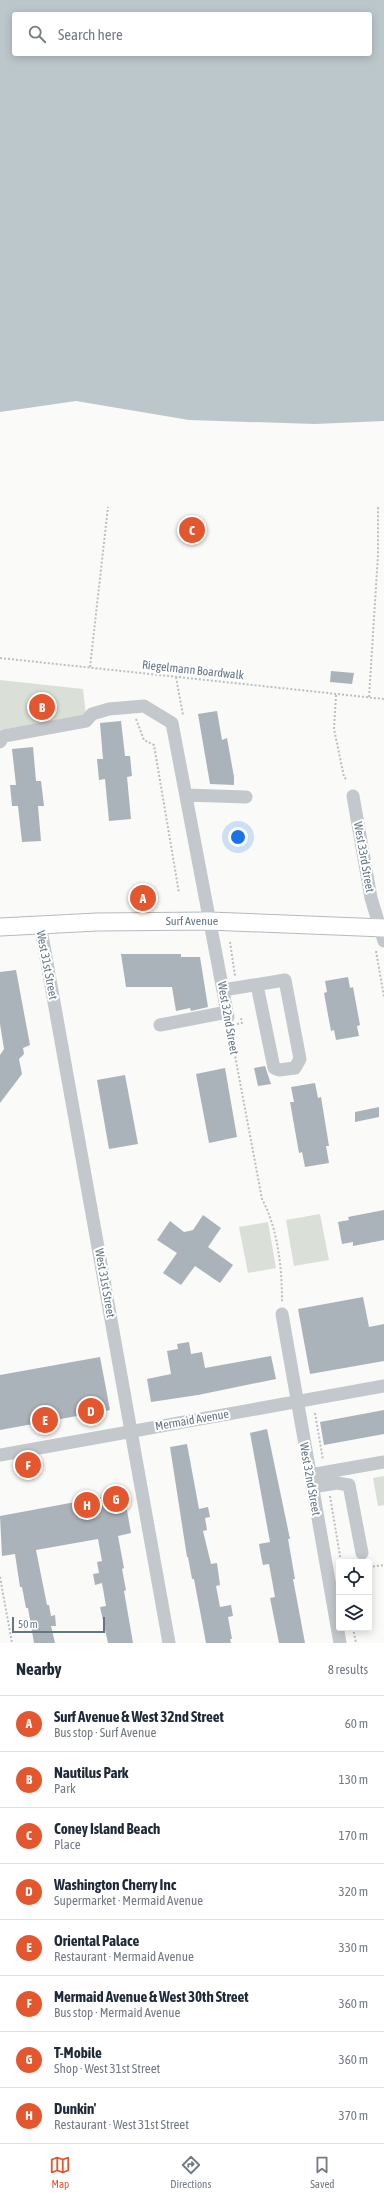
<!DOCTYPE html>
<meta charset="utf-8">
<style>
:root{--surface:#fff;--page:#f6f6f7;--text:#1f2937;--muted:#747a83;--line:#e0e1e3;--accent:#e4572e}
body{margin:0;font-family:"Asap Condensed",sans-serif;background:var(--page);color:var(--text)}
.controls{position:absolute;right:12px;bottom:12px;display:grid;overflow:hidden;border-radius:4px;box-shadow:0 2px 10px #0003}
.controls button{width:36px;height:36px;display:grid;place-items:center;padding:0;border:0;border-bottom:1px solid var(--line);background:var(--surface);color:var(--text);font:20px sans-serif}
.scale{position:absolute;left:12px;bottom:10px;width:93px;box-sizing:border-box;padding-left:4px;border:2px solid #657683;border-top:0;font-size:11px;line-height:14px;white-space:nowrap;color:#657683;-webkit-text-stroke:3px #fff;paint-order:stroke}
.you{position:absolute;left:238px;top:837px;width:14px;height:14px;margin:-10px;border:3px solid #fff;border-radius:50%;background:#1a73e8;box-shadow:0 0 0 6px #1a73e833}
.badge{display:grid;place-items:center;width:26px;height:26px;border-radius:50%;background:var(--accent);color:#fff;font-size:13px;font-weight:700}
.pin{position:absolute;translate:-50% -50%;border:2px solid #fff;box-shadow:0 1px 4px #0006}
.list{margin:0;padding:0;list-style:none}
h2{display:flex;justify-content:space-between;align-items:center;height:52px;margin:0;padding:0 16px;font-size:17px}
h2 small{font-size:13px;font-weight:400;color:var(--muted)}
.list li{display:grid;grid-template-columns:26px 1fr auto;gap:12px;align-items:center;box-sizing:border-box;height:56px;padding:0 16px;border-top:1px solid var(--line)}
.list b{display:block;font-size:15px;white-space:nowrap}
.list p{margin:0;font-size:13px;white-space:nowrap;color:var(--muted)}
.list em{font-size:13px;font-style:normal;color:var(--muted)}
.icon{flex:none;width:22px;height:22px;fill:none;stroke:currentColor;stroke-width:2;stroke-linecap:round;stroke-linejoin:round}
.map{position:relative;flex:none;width:384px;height:1643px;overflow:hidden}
.search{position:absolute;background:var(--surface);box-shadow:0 2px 10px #0003;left:12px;right:12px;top:12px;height:44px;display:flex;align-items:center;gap:10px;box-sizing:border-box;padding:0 14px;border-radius:4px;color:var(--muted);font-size:15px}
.sheet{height:500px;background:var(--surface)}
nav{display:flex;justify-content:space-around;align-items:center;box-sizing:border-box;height:56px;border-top:1px solid var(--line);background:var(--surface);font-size:11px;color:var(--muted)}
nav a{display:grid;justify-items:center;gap:2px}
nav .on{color:var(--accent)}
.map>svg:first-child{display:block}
.green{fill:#dadfd7}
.water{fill:#bbc7cb;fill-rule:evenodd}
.building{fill:#aab3b9}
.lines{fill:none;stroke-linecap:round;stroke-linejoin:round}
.major-casing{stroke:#b5babe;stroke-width:19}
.path{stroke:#bbbfc2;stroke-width:2;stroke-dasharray:2 2;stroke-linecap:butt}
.minor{stroke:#c3c8cc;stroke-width:13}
.major{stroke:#fff;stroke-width:17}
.labels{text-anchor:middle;stroke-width:4;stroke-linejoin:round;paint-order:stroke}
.street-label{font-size:12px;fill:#657683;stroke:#fff}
</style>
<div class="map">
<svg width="384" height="1643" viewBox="0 0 384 1643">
<rect width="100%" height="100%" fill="#fafaf8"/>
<path class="green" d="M 0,680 L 83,689 L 86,716 L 0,730 Z
M 320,1214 L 329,1260 L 294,1266 L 286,1220 Z
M 268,1222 L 276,1268 L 248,1273 L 239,1227 Z
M 384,1476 L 384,1505 L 378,1506 L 373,1478 Z"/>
<path class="water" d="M 0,0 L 384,0 L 384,421 L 315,424 L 189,420 L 76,401 L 0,412 ZM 14,14 L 370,14 L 370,54 L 14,54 Z"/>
<path class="building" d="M 331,671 L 354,673 L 352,684 L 330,682 Z
M 217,711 L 222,740 L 227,738 L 234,777 L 234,785 L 210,784 L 198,714 Z
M 121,721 L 125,756 L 130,756 L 132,776 L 127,777 L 131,819 L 109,821 L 105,779 L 99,780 L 97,759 L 103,759 L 100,723 Z
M 33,747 L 36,781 L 41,781 L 44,806 L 38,806 L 41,841 L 22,842 L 18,806 L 12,806 L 10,785 L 16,785 L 12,749 Z
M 121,954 L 181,954 L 181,957 L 200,957 L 208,1007 L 191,1011 L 190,1008 L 176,1011 L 172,987 L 126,987 Z
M 16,970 L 30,1045 L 23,1048 L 24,1054 L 19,1059 L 22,1074 L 0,1103 L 0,1055 L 4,1049 L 0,1024 L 0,972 Z
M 348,977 L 350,988 L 353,987 L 360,1025 L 357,1026 L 359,1036 L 336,1040 L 334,1030 L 331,1031 L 324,993 L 327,992 L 325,981 Z
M 265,1066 L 271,1084 L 258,1086 L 254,1068 Z
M 225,1068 L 237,1137 L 209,1143 L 196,1074 Z
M 125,1075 L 138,1144 L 109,1149 L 97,1080 Z
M 315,1083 L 318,1098 L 321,1097 L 329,1146 L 326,1146 L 329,1163 L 305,1167 L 302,1152 L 299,1153 L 290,1102 L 294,1102 L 291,1087 Z
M 379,1107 L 379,1117 L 355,1122 L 355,1112 Z
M 384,1210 L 384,1240 L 353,1246 L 353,1242 L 342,1244 L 338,1222 L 349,1220 L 348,1217 Z
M 203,1215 L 221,1228 L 208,1247 L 233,1265 L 220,1283 L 195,1266 L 181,1285 L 163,1273 L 177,1253 L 157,1240 L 170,1221 L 184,1232 L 189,1231 L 193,1230 Z
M 363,1297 L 369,1327 L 384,1324 L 384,1361 L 310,1374 L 298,1309 Z
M 189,1342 L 191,1354 L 202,1352 L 205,1368 L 271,1356 L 276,1379 L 198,1395 L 151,1402 L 147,1379 L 171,1374 L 167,1351 L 178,1349 L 177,1344 Z
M 100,1357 L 110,1410 L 0,1430 L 0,1375 Z
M 384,1410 L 384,1434 L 324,1445 L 320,1422 Z
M 267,1429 L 290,1539 L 288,1539 L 295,1579 L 293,1579 L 305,1643 L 279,1643 L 270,1598 L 275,1597 L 269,1564 L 263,1565 L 261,1556 L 259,1544 L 270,1542 L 250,1433 Z
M 187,1444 L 199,1509 L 208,1507 L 210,1517 L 205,1518 L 207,1530 L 203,1531 L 211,1564 L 217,1563 L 220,1585 L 216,1586 L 220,1607 L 231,1605 L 233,1616 L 228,1617 L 232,1639 L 230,1639 L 231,1643 L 206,1643 L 194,1579 L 192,1579 L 188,1557 L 187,1557 L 170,1447 Z
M 124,1493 L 131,1533 L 118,1536 L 124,1568 L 122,1569 L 126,1590 L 124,1591 L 133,1643 L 108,1643 L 100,1607 L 106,1606 L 102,1583 L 95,1585 L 93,1574 L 99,1573 L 97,1562 L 102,1561 L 98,1539 L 36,1550 L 47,1605 L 49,1605 L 51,1616 L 55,1615 L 56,1626 L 51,1626 L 55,1643 L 34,1643 L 28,1608 L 26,1608 L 22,1587 L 20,1587 L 15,1554 L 2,1556 L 0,1516 Z"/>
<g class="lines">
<defs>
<path id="major" d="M 0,927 L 97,922 L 209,921 L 384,928"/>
</defs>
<use href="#major" class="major-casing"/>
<path class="path" d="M 0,658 L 384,699
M 90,667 L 108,507
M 176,677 L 183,715
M 336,695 L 334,729 L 344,777 L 347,780
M 369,697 L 378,555 L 378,507
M 136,719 L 144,740 L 154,745 L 179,893
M 230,942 L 235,976
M 376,951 L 384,997
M 237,1024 L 242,1023 L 241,1018
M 230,1029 L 262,1199 C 278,1229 282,1268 282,1302
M 315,1413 L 323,1460
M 330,1496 L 341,1562
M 369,1567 L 384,1565
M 0,1577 L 12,1643
M 353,1628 L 356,1643"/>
<path class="minor" d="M 0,742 L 4,736 L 86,721 L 92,714 L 109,709 L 144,706 L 172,723 L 228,1017
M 186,795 L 246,797
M 353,796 L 371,898 L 384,941
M 40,924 L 169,1643
M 223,990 L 285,980 L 300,1059 L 295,1068 L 279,1070 L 274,1068 L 257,985
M 160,1025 L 227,1012
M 282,1314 L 340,1643
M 0,1455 L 384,1386
M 310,1475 L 384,1462
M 312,1487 L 337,1483 L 349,1485 L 362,1553"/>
<use href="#major" class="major"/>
</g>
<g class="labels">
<g class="street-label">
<text transform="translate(193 670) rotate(6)" y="4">Riegelmann Boardwalk</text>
<text transform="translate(364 857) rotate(80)" y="4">West 33rd Street</text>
<text x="192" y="925">Surf Avenue</text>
<text transform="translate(47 965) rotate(79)" y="4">West 31st Street</text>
<text transform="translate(228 1018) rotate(80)" y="4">West 32nd Street</text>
<text transform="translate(105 1283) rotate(80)" y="4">West 31st Street</text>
<text transform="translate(192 1420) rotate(-10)" y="4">Mermaid Avenue</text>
<text transform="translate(310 1479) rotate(80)" y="4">West 32nd Street</text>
</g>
</g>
</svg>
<div class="controls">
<button><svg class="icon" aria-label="locate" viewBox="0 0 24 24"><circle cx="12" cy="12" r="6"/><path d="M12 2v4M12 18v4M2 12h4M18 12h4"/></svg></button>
<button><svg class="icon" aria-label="layers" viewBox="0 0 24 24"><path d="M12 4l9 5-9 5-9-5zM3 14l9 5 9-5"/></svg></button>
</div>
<div class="scale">50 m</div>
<div class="you"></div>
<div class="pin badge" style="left:143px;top:898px">A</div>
<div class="pin badge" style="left:42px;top:707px">B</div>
<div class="pin badge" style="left:192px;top:530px">C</div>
<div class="pin badge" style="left:91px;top:1411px">D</div>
<div class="pin badge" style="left:45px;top:1420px">E</div>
<div class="pin badge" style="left:28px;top:1465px">F</div>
<div class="pin badge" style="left:116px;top:1499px">G</div>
<div class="pin badge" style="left:87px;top:1505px">H</div>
<div class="search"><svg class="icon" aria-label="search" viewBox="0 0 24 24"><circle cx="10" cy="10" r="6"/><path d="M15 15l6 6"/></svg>Search here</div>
</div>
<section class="sheet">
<h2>Nearby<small>8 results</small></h2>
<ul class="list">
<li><span class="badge">A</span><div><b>Surf Avenue &amp; West 32nd Street</b><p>Bus stop · Surf Avenue</p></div><em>60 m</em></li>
<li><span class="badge">B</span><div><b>Nautilus Park</b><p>Park</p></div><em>130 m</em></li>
<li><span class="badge">C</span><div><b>Coney Island Beach</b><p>Place</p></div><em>170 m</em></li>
<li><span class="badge">D</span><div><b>Washington Cherry Inc</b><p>Supermarket · Mermaid Avenue</p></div><em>320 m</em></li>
<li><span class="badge">E</span><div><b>Oriental Palace</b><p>Restaurant · Mermaid Avenue</p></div><em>330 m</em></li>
<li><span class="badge">F</span><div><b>Mermaid Avenue &amp; West 30th Street</b><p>Bus stop · Mermaid Avenue</p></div><em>360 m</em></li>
<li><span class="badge">G</span><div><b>T-Mobile</b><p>Shop · West 31st Street</p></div><em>360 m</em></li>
<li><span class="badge">H</span><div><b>Dunkin'</b><p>Restaurant · West 31st Street</p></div><em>370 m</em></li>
</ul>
</section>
<nav>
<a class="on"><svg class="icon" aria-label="map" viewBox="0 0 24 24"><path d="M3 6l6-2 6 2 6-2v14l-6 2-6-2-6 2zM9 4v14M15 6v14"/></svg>Map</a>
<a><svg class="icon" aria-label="directions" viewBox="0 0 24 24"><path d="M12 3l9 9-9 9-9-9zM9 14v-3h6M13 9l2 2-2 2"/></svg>Directions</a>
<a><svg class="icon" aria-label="saved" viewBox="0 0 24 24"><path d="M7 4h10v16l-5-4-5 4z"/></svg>Saved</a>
</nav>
